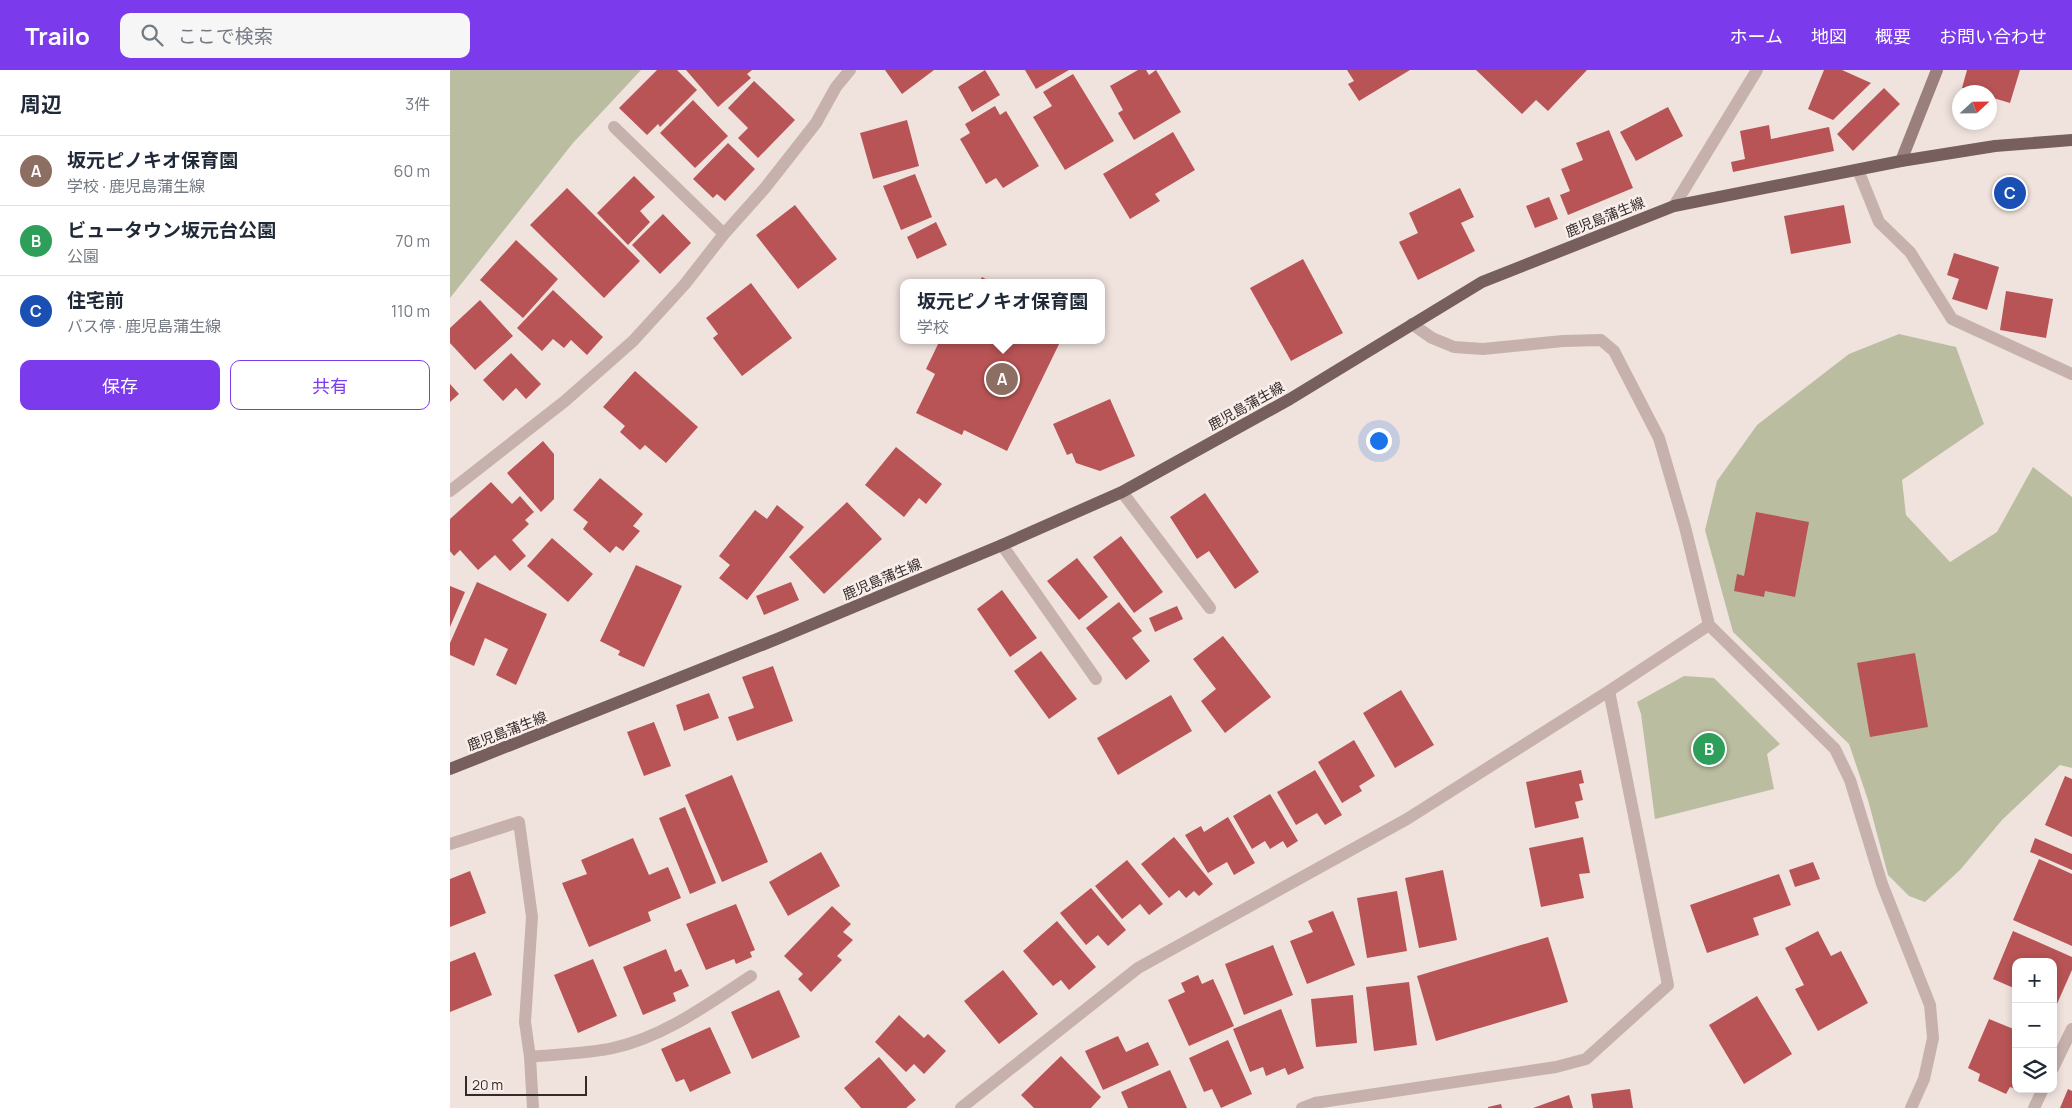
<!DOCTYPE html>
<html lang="ja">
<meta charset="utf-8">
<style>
:root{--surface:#fff;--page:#f6f6f7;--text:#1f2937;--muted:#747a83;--line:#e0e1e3;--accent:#7c3aed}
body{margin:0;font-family:Manrope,"Noto Sans JP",sans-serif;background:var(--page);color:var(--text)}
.controls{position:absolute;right:15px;bottom:15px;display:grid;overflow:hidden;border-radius:10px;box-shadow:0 2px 8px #0003}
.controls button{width:45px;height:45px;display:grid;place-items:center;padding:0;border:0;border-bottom:1px solid var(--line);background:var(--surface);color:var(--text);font:25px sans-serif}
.compass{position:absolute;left:1502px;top:15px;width:45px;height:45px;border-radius:50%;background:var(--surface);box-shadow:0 2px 8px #0003;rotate:68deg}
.scale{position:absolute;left:15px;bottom:12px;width:122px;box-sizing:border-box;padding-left:5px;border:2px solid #352a2a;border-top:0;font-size:14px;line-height:18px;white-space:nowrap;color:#352a2a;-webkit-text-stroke:4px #f8eeea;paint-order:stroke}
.you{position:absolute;left:928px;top:370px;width:18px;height:18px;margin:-12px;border:4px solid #fff;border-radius:50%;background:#1a73e8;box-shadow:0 0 0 8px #1a73e833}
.badge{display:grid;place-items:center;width:32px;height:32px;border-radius:50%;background:var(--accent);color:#fff;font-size:16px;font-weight:700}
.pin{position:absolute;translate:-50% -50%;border:2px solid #fff;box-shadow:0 1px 5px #0006}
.popup{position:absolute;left:450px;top:209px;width:205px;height:65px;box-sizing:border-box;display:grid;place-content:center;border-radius:10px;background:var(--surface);filter:drop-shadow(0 1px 4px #0005);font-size:16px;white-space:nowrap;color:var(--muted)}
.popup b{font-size:19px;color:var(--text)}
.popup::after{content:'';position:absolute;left:50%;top:100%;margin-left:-10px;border:10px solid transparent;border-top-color:var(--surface)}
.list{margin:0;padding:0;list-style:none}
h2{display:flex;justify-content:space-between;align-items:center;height:65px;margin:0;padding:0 20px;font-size:21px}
h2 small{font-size:16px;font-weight:400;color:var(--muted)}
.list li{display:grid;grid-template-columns:32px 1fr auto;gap:15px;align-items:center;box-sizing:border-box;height:70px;padding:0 20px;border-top:1px solid var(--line)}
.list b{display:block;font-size:19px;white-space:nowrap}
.list p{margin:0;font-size:16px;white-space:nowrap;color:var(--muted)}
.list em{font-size:16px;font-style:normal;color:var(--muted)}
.actions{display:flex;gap:10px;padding:15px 20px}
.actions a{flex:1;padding:11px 0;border:1px solid var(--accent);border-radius:10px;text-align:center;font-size:18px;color:var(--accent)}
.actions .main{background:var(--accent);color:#fff}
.icon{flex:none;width:28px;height:28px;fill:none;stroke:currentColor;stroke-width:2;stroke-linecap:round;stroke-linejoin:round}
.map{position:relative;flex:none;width:1622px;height:1038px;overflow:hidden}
header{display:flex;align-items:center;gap:30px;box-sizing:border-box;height:70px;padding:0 25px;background:var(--accent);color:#fff}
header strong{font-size:24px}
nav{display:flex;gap:28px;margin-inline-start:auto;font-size:18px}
.search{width:350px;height:45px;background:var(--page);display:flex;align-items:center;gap:12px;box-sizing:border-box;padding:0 18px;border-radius:10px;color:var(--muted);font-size:19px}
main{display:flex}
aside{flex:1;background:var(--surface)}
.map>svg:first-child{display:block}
.green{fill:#bbbda0}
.building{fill:#b85455}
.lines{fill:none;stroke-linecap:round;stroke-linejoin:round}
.street{stroke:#c7b1ac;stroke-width:12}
.secondary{stroke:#9a807d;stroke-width:12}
.primary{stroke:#765f5d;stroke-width:12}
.labels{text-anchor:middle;stroke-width:5;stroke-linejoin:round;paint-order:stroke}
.street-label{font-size:14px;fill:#352a2a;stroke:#f8eeea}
</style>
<header>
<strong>Trailo</strong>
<div class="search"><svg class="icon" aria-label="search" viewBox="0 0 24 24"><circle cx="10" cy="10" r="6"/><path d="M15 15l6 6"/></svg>ここで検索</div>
<nav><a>ホーム</a><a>地図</a><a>概要</a><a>お問い合わせ</a></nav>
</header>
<main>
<aside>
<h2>周辺<small>3件</small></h2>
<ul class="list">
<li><span class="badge" style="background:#8d6e63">A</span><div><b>坂元ピノキオ保育園</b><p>学校 · 鹿児島蒲生線</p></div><em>60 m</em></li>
<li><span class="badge" style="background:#2e9e5b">B</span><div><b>ビュータウン坂元台公園</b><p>公園</p></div><em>70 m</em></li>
<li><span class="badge" style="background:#1a4fb4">C</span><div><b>住宅前</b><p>バス停 · 鹿児島蒲生線</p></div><em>110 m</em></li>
</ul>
<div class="actions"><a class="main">保存</a><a>共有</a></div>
</aside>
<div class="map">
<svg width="1622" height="1038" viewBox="0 0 1622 1038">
<rect width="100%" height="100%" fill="#f0e3de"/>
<path class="green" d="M 0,0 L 191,0 L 123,73 L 0,228 Z
M 1449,264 L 1506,277 L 1534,354 L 1452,410 L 1456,445 L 1500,492 L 1547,462 L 1583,397 L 1622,427 L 1622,698 L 1610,695 L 1552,750 L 1510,800 L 1475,832 L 1459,826 L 1438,805 L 1418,730 L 1399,674 L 1283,562 L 1255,460 L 1267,411 L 1307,355 L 1399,284 Z
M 1234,606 L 1264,608 L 1330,674 L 1317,684 L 1324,719 L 1205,749 L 1191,644 L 1187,632 Z"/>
<path class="building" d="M 207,0 L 227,0 L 247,20 L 210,57 L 208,54 L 197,65 L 169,38 Z
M 236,0 L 302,0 L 297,4 L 301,8 L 268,37 Z
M 435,0 L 484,0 L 452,24 Z
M 535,0 L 550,25 L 522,42 L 508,17 Z
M 575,0 L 619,0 L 586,19 Z
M 688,0 L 696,0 L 699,5 L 706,0 L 731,42 L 684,70 L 668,43 L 673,40 L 660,16 Z
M 897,0 L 960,0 L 909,31 L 898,14 L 904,11 Z
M 1026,0 L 1137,0 L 1098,41 L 1086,30 L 1072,44 Z
M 1374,0 L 1392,0 L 1421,13 L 1383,50 L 1358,39 Z
M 1517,0 L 1570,0 L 1560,33 L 1540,27 L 1540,22 L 1526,22 L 1512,18 Z
M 623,4 L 664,71 L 615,100 L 583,47 L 602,36 L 593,22 Z
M 304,11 L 345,50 L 308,88 L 288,68 L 298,58 L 278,38 Z
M 1434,18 L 1450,34 L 1403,81 L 1387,64 Z
M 243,30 L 278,66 L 245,98 L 210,63 Z
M 545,36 L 550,45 L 556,41 L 589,96 L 553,118 L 546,108 L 536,114 L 510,69 L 520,63 L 515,54 Z
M 1218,37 L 1233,66 L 1186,91 L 1170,62 Z
M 457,50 L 469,96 L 423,109 L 410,63 Z
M 1319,55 L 1321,69 L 1379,57 L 1384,81 L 1283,102 L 1281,92 L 1295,89 L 1290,61 Z
M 1159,60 L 1183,118 L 1118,145 L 1110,125 L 1120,121 L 1111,99 L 1133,90 L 1126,73 Z
M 723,62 L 745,100 L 705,124 L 710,131 L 680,149 L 653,104 Z
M 278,73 L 305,99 L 275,131 L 267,124 L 263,128 L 243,109 Z
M 465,104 L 482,147 L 451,160 L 433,116 Z
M 184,106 L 205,127 L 190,141 L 200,152 L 178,175 L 147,143 Z
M 117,118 L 190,191 L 154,228 L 80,155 Z
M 1010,118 L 1024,147 L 1011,153 L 1025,181 L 968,210 L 949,172 L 968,163 L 959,143 Z
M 1099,127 L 1108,149 L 1085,158 L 1076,136 Z
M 345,135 L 387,189 L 348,219 L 306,165 Z
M 1394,135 L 1401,173 L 1341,184 L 1334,146 Z
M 213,144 L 241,173 L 210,204 L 182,175 Z
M 486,152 L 497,175 L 467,189 L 457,167 Z
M 66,170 L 108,209 L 73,248 L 30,210 Z
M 1504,183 L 1549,197 L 1537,240 L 1502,229 L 1509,209 L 1497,205 Z
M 853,189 L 893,263 L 841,291 L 800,218 Z
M 532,207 L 543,213 L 529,213 Z
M 301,213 L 342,268 L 292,306 L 263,268 L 268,264 L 256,248 Z
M 103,220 L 153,267 L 137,285 L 121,270 L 114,278 L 103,269 L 92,281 L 67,258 Z
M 1556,221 L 1603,229 L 1596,268 L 1550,260 Z
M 30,230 L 63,266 L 25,300 L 0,273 L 0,258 Z
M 490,270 L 611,270 L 557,381 L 514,360 L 512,365 L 466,343 L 485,304 L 476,299 Z
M 61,283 L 91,314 L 76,329 L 66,318 L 53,331 L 33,310 Z
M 185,301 L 248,357 L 216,393 L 195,375 L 190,380 L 170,362 L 175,356 L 153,337 Z
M 0,314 L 9,324 L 0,332 Z
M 660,329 L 685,386 L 650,401 L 626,393 L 622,383 L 617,385 L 603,354 Z
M 93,371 L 104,384 L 104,429 L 91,442 L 57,403 Z
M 446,377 L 492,414 L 476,434 L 469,428 L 454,447 L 415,415 Z
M 150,408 L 193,444 L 183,456 L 190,461 L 173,481 L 166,476 L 160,483 L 133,459 L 138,452 L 123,440 Z
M 41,412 L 62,434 L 70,426 L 84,442 L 75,450 L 79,454 L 62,470 L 76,486 L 60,501 L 45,485 L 28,500 L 10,480 L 4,486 L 0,481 L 0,449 Z
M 755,423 L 809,502 L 785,519 L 759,481 L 747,489 L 720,447 Z
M 397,432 L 432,469 L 374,524 L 339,487 Z
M 327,435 L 354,457 L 297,530 L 269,508 L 280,495 L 269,486 L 305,440 L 317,449 Z
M 1306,442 L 1359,452 L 1345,527 L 1315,521 L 1314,527 L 1284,521 L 1287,504 L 1294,506 Z
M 671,466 L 713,522 L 684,543 L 643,487 Z
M 102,468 L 143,504 L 118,532 L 77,496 Z
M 627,488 L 658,527 L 629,550 L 597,511 Z
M 186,495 L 232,516 L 194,597 L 168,585 L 170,581 L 150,571 Z
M 27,512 L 97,544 L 66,615 L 46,605 L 58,579 L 35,568 L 24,596 L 0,585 L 0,573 Z
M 341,512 L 349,530 L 314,545 L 306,526 Z
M 0,516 L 15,522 L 0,557 Z
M 552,520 L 587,568 L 560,587 L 527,539 Z
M 669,532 L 692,561 L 682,568 L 700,591 L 676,610 L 636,558 Z
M 727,536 L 733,549 L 705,562 L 699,548 Z
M 773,566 L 821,627 L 775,663 L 751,631 L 766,619 L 743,589 Z
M 591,581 L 627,629 L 599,649 L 564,601 Z
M 1465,583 L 1478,657 L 1420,667 L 1407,593 Z
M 323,596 L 343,651 L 287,671 L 278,647 L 304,638 L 292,607 Z
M 951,620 L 984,675 L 945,698 L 913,643 Z
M 259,623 L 269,648 L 234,661 L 226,635 Z
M 721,625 L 742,661 L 668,705 L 647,668 Z
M 204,652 L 221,696 L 194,706 L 177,662 Z
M 904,670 L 925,706 L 909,716 L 912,721 L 892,733 L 868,692 Z
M 865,700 L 892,745 L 875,755 L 867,743 L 846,755 L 827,722 Z
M 1131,700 L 1134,713 L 1129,714 L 1133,730 L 1125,732 L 1129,748 L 1085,758 L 1076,712 Z
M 282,705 L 318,792 L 272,812 L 235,725 Z
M 1615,706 L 1622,709 L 1622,767 L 1595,755 Z
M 820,724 L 848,771 L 837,778 L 833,771 L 820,779 L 815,771 L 802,779 L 783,746 Z
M 235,737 L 266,813 L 240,824 L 209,748 Z
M 778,747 L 805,793 L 784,805 L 777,792 L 758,803 L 735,765 L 751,756 L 754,762 Z
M 724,767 L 763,814 L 749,826 L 744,821 L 736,828 L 729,820 L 719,828 L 691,794 Z
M 1133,767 L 1140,803 L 1129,804 L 1134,828 L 1091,837 L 1079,778 Z
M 183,768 L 199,805 L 218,797 L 231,828 L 198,842 L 201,851 L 139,877 L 112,813 L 137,804 L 131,790 Z
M 1585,768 L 1622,784 L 1622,800 L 1580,782 Z
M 371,782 L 390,816 L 338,846 L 319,812 Z
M 1589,789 L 1622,804 L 1622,876 L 1563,850 Z
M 677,790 L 713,834 L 699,845 L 690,834 L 672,849 L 645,816 Z
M 1363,792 L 1370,809 L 1345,817 L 1339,800 Z
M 993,800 L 1007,870 L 969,878 L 955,808 Z
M 20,801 L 36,843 L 0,857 L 0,809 Z
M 1329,804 L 1341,835 L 1303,848 L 1309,865 L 1257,883 L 1240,835 Z
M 641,818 L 676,860 L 658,876 L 648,865 L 636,875 L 610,843 Z
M 947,821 L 957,881 L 917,888 L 907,828 Z
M 286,834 L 305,880 L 300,882 L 302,887 L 286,894 L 284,889 L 256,900 L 236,854 Z
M 382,836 L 401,854 L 393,862 L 403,870 L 387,886 L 392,890 L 361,922 L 348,909 L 353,904 L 334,886 Z
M 883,841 L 905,895 L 857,914 L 840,871 L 863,862 L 858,851 Z
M 607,851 L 646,897 L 619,920 L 611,910 L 603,916 L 573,881 Z
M 1368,861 L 1381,886 L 1391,881 L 1418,933 L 1368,961 L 1345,919 L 1354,915 L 1335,878 Z
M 1563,861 L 1622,887 L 1622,900 L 1606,936 L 1603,935 L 1603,892 L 1566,892 L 1566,919 L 1543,909 Z
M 1098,867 L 1118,932 L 986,971 L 967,906 Z
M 823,875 L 843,925 L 794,945 L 775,894 Z
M 216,879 L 225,902 L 231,899 L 239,916 L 223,923 L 226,931 L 193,945 L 173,897 Z
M 25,882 L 42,925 L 0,942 L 0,892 Z
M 143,889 L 167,946 L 128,963 L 104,905 Z
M 553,900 L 588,944 L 549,974 L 514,931 Z
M 748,905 L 752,914 L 763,909 L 784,956 L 739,976 L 718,930 L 735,922 L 731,913 Z
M 959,912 L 967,975 L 924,981 L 916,917 Z
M 329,920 L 350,967 L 302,989 L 281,942 Z
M 903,925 L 907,973 L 866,977 L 861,929 Z
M 1307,926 L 1342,984 L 1294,1014 L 1259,955 Z
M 831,939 L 854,998 L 838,1005 L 835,998 L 816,1006 L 813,997 L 800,1002 L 783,959 Z
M 449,945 L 474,968 L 478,964 L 496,981 L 474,1004 L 464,994 L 456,1002 L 425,972 Z
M 1539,949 L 1566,960 L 1566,1019 L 1560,1017 L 1556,1024 L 1528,1011 L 1530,1004 L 1518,998 Z
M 260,957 L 281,1003 L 240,1022 L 234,1009 L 226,1012 L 211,979 Z
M 668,966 L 676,982 L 698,972 L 709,995 L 653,1020 L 635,981 Z
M 778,970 L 802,1024 L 771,1038 L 762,1019 L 754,1022 L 739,988 Z
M 611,986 L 651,1027 L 641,1038 L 584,1038 L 571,1025 Z
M 429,987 L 466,1030 L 456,1038 L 411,1038 L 394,1018 Z
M 720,1000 L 737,1038 L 678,1038 L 671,1022 Z
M 1180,1019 L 1183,1038 L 1143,1038 L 1141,1024 Z
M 1618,1019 L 1622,1021 L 1622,1038 L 1610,1038 Z
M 1119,1025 L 1123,1038 L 1083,1038 Z
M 1051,1034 L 1052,1038 L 1038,1038 L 1038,1037 Z"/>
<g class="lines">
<path class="street" d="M 164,57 L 274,164
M 1408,100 L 1429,152 L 1460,182 L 1502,249 L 1622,304
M 1224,136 L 1307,0
M 962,254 L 982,268 L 1004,277 L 1033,279 L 1113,271 L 1151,270 L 1164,281 L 1209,368 L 1235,457 L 1259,555 L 1385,679 L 1400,710 L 1432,814 L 1480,935 L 1483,968 L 1474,1009 L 1461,1038
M 0,421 L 115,331 L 183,271 L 235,214 L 274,164 L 315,118 L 366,53 L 386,17 L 400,0
M 672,422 L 760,538
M 552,475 L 646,609
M 0,774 L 69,752 L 82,847 L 75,952 L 80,987 L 83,1038
M 80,987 C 107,984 136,984 163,978 C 214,967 258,934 301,906
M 1603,998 L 1622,959
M 511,1038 L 688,898 L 957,749 L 1159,621 L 1259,555
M 852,1038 L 865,1033 L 1106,997 L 1136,989 L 1218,915 L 1159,621
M 1584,1038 L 1593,1019"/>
<path class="secondary" d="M 1451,91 L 1487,0"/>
<path class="primary" d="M 0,699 L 327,569 L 552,475 L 672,422 L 840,329 L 1032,212 L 1224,136 L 1451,91 L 1545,76 L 1622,70"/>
</g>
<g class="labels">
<g class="street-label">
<text transform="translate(1155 147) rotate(-22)" y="5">鹿児島蒲生線</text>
<text transform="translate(796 336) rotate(-29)" y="5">鹿児島蒲生線</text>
<text transform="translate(432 509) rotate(-23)" y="5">鹿児島蒲生線</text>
<text transform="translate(57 661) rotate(-21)" y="5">鹿児島蒲生線</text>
</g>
</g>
</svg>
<div class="controls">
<button>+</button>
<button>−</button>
<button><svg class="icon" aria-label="layers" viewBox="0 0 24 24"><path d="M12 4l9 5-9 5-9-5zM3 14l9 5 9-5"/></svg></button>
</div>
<svg class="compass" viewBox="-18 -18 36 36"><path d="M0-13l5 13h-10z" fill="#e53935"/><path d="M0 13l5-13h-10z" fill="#747a83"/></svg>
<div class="scale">20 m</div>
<div class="you"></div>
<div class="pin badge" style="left:552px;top:309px;background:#8d6e63">A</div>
<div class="popup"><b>坂元ピノキオ保育園</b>学校</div>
<div class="pin badge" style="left:1259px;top:679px;background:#2e9e5b">B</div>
<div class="pin badge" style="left:1560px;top:123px;background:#1a4fb4">C</div>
</div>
</main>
